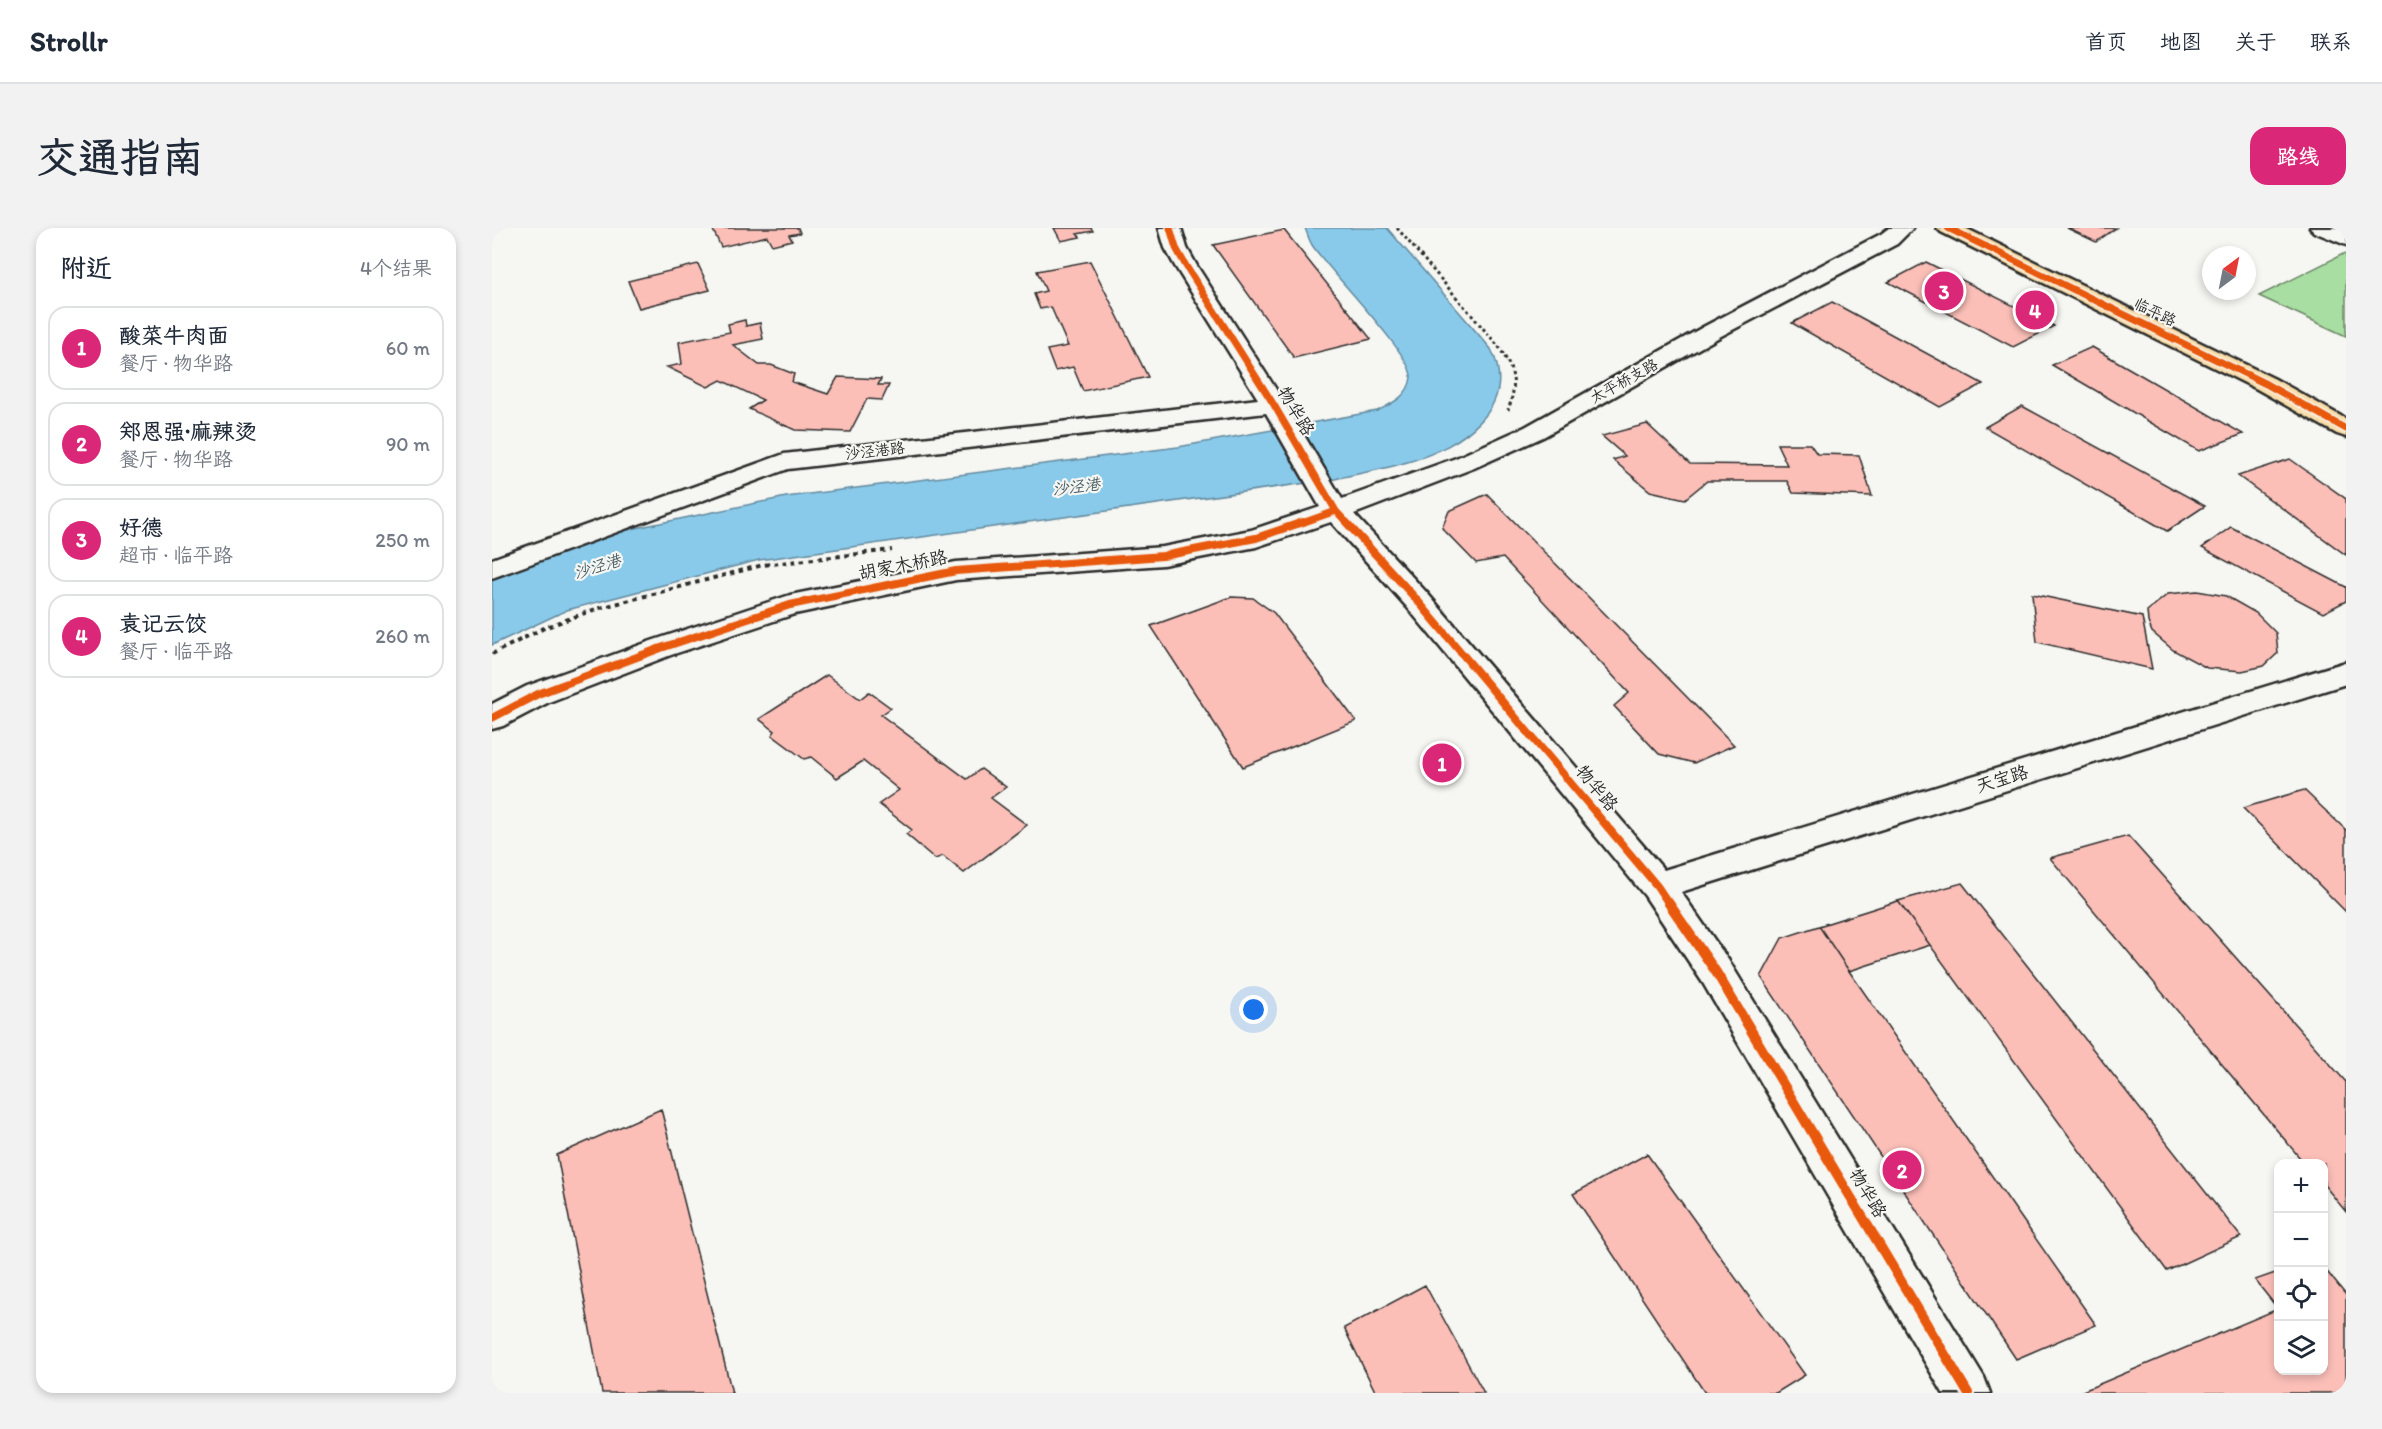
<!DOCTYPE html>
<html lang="zh">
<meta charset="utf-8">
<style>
:root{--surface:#fff;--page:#f2f2f3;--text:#1f2937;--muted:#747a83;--line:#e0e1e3;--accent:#db2777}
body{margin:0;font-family:Itim,"LXGW WenKai TC",sans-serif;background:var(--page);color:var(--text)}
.controls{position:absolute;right:18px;bottom:18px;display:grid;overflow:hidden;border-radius:12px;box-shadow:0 3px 9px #0003}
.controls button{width:54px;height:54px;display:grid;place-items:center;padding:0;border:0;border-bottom:2px solid var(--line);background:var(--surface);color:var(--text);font:30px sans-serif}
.compass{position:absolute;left:1710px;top:18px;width:54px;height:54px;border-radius:50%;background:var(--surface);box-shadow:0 3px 9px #0003;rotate:32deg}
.you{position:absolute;left:762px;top:782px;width:21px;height:21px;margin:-15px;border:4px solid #fff;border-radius:50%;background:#1a73e8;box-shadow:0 0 0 9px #1a73e833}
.badge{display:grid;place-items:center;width:39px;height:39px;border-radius:50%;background:var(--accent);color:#fff;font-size:20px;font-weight:700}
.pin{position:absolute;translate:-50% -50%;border:3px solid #fff;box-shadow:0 2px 6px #0006}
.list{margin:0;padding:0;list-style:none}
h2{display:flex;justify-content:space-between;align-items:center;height:78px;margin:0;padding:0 24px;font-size:26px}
h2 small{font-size:20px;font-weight:400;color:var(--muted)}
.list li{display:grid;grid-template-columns:39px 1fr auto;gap:18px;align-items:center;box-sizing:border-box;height:84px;margin:0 12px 12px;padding:0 12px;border:2px solid var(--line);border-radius:18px}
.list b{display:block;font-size:22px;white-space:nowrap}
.list p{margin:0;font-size:20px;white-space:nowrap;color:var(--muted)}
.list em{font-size:20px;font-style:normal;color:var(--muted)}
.icon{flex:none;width:33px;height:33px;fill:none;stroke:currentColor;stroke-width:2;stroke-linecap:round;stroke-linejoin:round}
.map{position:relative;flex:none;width:1854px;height:1165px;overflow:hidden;border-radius:18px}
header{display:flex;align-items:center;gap:36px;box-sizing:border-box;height:84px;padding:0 30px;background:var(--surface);border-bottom:2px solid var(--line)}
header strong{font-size:28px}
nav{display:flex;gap:33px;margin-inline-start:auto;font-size:21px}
.intro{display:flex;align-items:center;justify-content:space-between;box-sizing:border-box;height:144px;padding:0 36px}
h1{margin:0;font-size:42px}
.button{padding:15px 27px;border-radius:18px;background:var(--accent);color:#fff;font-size:21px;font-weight:700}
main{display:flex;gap:36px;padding:0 36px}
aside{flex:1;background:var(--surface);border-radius:18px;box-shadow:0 3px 9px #0003}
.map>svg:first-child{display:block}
.green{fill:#a8dea1;stroke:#6a8466;stroke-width:1.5}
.water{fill:#89caea;stroke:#638a9e;stroke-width:1.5}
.building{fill:#fbbfb8;stroke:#2b2b2b;stroke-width:1.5}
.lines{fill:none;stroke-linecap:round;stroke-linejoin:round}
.minor-casing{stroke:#2b2b2b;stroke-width:5}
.major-casing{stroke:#2b2b2b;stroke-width:5}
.path-far1{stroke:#2b2b2b;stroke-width:3;stroke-dasharray:3 3;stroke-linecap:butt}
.path{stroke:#2b2b2b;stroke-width:4;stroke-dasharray:4.5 4.5;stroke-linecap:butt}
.minor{fill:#f6f6f2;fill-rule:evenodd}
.major{fill:#f9deab;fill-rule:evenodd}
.cycleway-far2-casing{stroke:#f6f6f2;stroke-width:10}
.cycleway-far1-casing{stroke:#f6f6f2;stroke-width:12}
.cycleway-casing{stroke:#f6f6f2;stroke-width:14}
.cycleway-far2{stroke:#e8590c;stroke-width:7}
.cycleway-far1{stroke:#e8590c;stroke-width:8}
.cycleway{stroke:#e8590c;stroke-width:10}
.labels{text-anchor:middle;stroke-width:4.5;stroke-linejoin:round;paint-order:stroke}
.far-street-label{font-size:15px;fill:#2b2b2b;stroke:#f6f6f2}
.far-water-label{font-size:16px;font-style:italic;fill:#475b64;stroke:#f6f6f2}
.street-label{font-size:18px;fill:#2b2b2b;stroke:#f6f6f2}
</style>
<header>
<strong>Strollr</strong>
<nav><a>首页</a><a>地图</a><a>关于</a><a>联系</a></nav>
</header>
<div class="intro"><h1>交通指南</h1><a class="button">路线</a></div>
<main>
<aside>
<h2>附近<small>4个结果</small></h2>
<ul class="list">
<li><span class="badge">1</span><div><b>酸菜牛肉面</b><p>餐厅 · 物华路</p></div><em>60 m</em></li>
<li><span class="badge">2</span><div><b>郑恩强·麻辣烫</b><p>餐厅 · 物华路</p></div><em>90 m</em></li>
<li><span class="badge">3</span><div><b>好德</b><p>超市 · 临平路</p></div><em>250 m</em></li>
<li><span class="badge">4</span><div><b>袁记云饺</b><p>餐厅 · 临平路</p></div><em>260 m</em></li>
</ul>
</aside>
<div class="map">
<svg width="1854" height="1165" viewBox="0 0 1854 1165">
<rect width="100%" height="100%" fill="#f6f6f2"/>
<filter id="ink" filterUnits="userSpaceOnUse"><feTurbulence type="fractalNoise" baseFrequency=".0167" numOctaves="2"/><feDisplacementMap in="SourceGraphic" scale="12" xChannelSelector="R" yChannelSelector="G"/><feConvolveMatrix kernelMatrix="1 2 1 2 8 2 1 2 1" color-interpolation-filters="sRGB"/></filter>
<g filter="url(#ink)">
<path class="green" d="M 1851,26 L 1854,27 L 1854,108 L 1767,68 Z"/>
<path class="water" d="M 813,0 L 895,0 L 999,121 C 1028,179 969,218 919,233 C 894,241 868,245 843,251 L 267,332 L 75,382 L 0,417 L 0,349 L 115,306 L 294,269 L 686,219 L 885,183 C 901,175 917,168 919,149 C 920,126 837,43 820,17 C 817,12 815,5 813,0 Z"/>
<path class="building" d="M 220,0 L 306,0 L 308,5 L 297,7 L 300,12 L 280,17 L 275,8 L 229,19 Z
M 562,0 L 599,0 L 601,3 L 585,6 L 588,9 L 569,13 Z
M 1575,0 L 1624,0 L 1604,14 Z
M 792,2 L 879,111 L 802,130 L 721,17 Z
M 598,33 L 656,149 L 591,163 L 581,139 L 563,143 L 555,122 L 576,118 L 559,79 L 548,81 L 542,66 L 554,63 L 545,43 Z
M 1434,34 L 1562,98 L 1521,119 L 1396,54 Z
M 206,36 L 218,62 L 147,80 L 136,53 Z
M 1340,74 L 1491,156 L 1448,179 L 1300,95 Z
M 253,92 L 254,98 L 268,95 L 271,111 L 241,117 L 267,137 L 279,137 L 302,146 L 300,154 L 336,166 L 346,149 L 389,151 L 386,157 L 397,157 L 390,172 L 375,171 L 358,204 L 303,202 L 257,181 L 271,172 L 229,152 L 216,159 L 175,139 L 190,136 L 187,114 L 238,104 L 236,96 Z
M 1600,119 L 1751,206 L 1707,223 L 1560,137 Z
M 1530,178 L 1713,278 L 1675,303 L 1493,199 Z
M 1155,196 L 1198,236 L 1295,237 L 1285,216 L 1318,216 L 1325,226 L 1367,227 L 1380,268 L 1301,265 L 1295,253 L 1215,253 L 1193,271 L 1158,263 L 1121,232 L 1133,228 L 1110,208 Z
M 1798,231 L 1854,271 L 1854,327 L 1746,248 Z
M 995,266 L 1186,460 L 1242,517 L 1202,535 L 1167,526 L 1122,478 L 1137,465 L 1011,330 L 984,335 L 950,300 L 957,283 Z
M 1739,299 L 1854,359 L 1854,373 L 1831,385 L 1710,320 Z
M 1705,363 L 1734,368 L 1764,385 L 1784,405 L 1786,425 L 1772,438 L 1750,443 L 1715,440 L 1681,422 L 1660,404 L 1656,394 L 1655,383 L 1676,366 Z
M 1540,366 L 1650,389 L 1660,441 L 1545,414 Z
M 739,369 L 761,370 L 782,385 L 864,493 L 751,539 L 659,398 Z
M 335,447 L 368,471 L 377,464 L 399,480 L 389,487 L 475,551 L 489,541 L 514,559 L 499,570 L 535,597 L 472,645 L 451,628 L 443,631 L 414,606 L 420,602 L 387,576 L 407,562 L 371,533 L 345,550 L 319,529 L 312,531 L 280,507 L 283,503 L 267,491 Z
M 1812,562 L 1854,602 L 1854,684 L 1751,580 Z
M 1636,608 L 1854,854 L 1854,984 L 1832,957 L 1832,936 L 1813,936 L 1558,630 Z
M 1470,655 L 1749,1009 L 1675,1043 L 1406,673 Z
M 1406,673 L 1438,717 L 1357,743 L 1327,698 Z
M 1327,698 L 1357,743 L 1604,1097 L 1524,1131 L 1269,749 L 1290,710 Z
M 169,881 L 240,1165 L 110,1165 L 65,927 Z
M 1155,926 L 1313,1147 L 1284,1165 L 1213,1165 L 1081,966 Z
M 1832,1040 L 1854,1067 L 1854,1165 L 1586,1165 L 1786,1081 L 1763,1052 L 1786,1044 L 1786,1142 L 1832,1142 Z
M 933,1057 L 992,1165 L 884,1165 L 852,1100 Z"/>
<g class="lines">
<defs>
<path id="minor" d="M 667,0 L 689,0 L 695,20 L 705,38 L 794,177 L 850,271 L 964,230 L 1033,199 L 1213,98 L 1389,6 L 1397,0 L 1421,0 L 1405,16 L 1229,108 L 1051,209 L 982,240 L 862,286 L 935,365 L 1172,642 L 1854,434 L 1854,456 L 1189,664 L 1237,733 L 1492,1149 L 1498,1165 L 1451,1165 L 1211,755 L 1153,668 L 915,379 L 839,294 L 764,319 L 671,337 L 464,352 L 303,386 L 179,427 L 57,474 L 11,498 L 0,501 L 0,476 L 35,458 L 159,413 L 298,367 L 464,334 L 671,319 L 759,302 L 828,279 L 774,185 L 296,241 L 0,350 L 0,331 L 292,226 L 766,171 L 683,38 L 673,20 Z
M 1818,0 L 1847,0 L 1854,3 L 1854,17 L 1822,4 Z"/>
<path id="major" d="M 1445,0 L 1473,0 L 1783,151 L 1854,191 L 1854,209 L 1845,206 L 1765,161 L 1449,4 Z"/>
</defs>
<use href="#minor" class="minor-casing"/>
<use href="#major" class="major-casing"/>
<path class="path-far1" d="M 905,0 L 1007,119 C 1022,143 1026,155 1016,182"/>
<path class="path" d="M 0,426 L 52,400 L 104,381 L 271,337 L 400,322"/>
<use href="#minor" class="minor"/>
<use href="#major" class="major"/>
<defs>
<path id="cycleway-far2" d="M 678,0 L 684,20 L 694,38 L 782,177 L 844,283 L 856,296
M 1456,0 L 1774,156 L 1854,201
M 807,296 L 844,283"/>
<path id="cycleway-far1" d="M 854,294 L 925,372 L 1165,658 L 1177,676
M 0,490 L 46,466 L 169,420 L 298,377 L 464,343 L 671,328 L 764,310 L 811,294"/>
<path id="cycleway" d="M 1176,674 L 1224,744 L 1476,1165"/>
</defs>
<use href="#cycleway-far2" class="cycleway-far2-casing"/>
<use href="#cycleway-far1" class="cycleway-far1-casing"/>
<use href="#cycleway" class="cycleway-casing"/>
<use href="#cycleway-far2" class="cycleway-far2"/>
<use href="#cycleway-far1" class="cycleway-far1"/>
<use href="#cycleway" class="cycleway"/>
</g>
</g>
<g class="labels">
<g class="far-street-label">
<text transform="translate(1663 84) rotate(26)" y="5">临平路</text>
<text transform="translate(1132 153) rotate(-29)" y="5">太平桥支路</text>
<text transform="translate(383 223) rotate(-7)" y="5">沙泾港路</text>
</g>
<g class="far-water-label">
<text transform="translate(584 258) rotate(-7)" y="6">沙泾港</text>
<text transform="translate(105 338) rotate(-17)" y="6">沙泾港</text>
</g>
<g class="street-label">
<text transform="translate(804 183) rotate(59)" y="6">物华路</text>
<text transform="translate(411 337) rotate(-11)" y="6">胡家木桥路</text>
<text transform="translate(1510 551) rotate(-17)" y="6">天宝路</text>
<text transform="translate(1105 560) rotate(50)" y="6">物华路</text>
<text transform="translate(1376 965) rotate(59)" y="6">物华路</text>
</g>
</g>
</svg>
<div class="controls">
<button>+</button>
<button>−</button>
<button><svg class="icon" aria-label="locate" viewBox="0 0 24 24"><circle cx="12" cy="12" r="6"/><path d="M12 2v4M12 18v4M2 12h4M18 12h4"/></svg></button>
<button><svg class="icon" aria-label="layers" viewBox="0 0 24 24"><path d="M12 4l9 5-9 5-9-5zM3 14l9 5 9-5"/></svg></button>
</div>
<svg class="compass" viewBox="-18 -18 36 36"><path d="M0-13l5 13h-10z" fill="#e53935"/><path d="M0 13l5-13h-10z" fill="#747a83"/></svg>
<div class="you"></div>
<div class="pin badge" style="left:950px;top:535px">1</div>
<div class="pin badge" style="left:1410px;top:942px">2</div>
<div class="pin badge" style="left:1452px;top:63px">3</div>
<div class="pin badge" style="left:1543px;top:82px">4</div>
</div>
</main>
